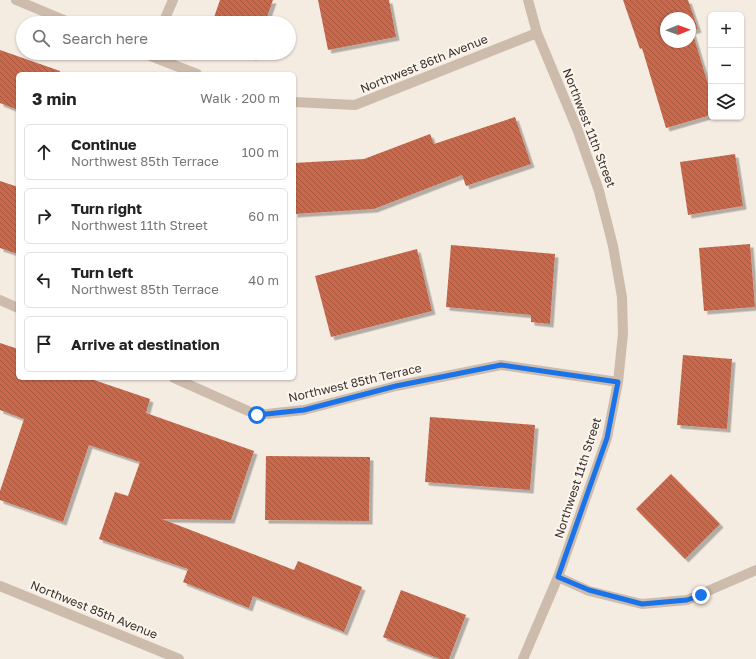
<!DOCTYPE html>
<meta charset="utf-8">
<style>
:root{--surface:#fff;--page:#f2f2f2;--text:#222;--muted:#767676;--line:#e0e0e0}
body{margin:0;font-family:"Golos Text",sans-serif;background:var(--page);color:var(--text)}
.controls{position:absolute;right:12px;top:12px;display:grid;overflow:hidden;border-radius:6px;box-shadow:0 1px 3px #0004}
.controls button{width:36px;height:36px;display:grid;place-items:center;padding:0;border:0;border-bottom:1px solid var(--line);background:var(--surface);color:var(--text);font:20px sans-serif}
.compass{position:absolute;left:660px;top:12px;width:36px;height:36px;border-radius:50%;background:var(--surface);box-shadow:0 1px 3px #0004;rotate:89deg}
.stop{position:absolute;width:12px;height:12px;margin:-9px;border:3px solid #1a73e8;border-radius:50%;background:#fff}
.stop.end{background:#1a73e8;border-color:#fff;box-shadow:0 1px 4px #0008}
.list{margin:0;padding:0;list-style:none}
h2{display:flex;justify-content:space-between;align-items:center;height:52px;margin:0;padding:0 16px;font-size:17px}
h2 small{font-size:13px;font-weight:400;color:var(--muted)}
.list li{display:grid;grid-template-columns:26px 1fr auto;gap:12px;align-items:center;box-sizing:border-box;height:56px;margin:0 8px 8px;padding:0 8px;border:1px solid var(--line);border-radius:6px}
.list b{display:block;font-size:15px;white-space:nowrap}
.list p{margin:0;font-size:13px;white-space:nowrap;color:var(--muted)}
.list em{font-size:13px;font-style:normal;color:var(--muted)}
.icon{flex:none;width:22px;height:22px;fill:none;stroke:currentColor;stroke-width:2;stroke-linecap:round;stroke-linejoin:round}
.map{position:relative;flex:none;width:756px;height:659px;overflow:hidden}
.search{position:absolute;background:var(--surface);box-shadow:0 1px 3px #0004;left:16px;top:16px;width:280px;height:44px;display:flex;align-items:center;gap:10px;box-sizing:border-box;padding:0 14px;border-radius:22px;color:var(--muted);font-size:15px}
.panel{position:absolute;background:var(--surface);box-shadow:0 1px 3px #0004;left:16px;top:72px;width:280px;height:308px;border-radius:6px}
.map>svg:first-child{display:block}
.building{fill:url(#building-back-hatch);fill-rule:evenodd;filter:url(#shadow)}
.lines{fill:none;stroke-linecap:round;stroke-linejoin:round}
.street{stroke:#cdbbac;stroke-width:10}
.route{stroke:#1a73e8;stroke-width:5}
.labels{text-anchor:middle;stroke-width:4;stroke-linejoin:round;paint-order:stroke}
.street-label{font-size:12px;fill:#3b302b;stroke:#fbf5ee}
</style>
<div class="map">
<svg width="756" height="659" viewBox="0 0 756 659">
<defs>
<pattern id="building-back-hatch" width="6" height="6" patternUnits="userSpaceOnUse"><rect width="6" height="6" fill="#c8694b"/><path d="M-1 5l2 2M0 0l6 6M5-1l2 2" fill="none" stroke="#a4573f"/></pattern>
<filter id="shadow"><feDropShadow dx="3.5" dy="3.5" stdDeviation="0" flood-color="#0004"/></filter>
</defs>
<rect width="100%" height="100%" fill="#f4ebe1"/>
<path class="building" d="M 220,0 L 273,0 L 265,23 L 212,23 Z
M 318,0 L 389,0 L 396,37 L 328,50 Z
M 623,0 L 688,0 L 698,29 L 692,31 L 711,94 L 711,115 L 666,128 L 642,48 L 640,49 ZM 666,18 L 690,18 L 690,42 L 666,42 Z
M 0,50 L 60,71 L 59,74 L 18,74 L 18,110 L 0,103 Z
M 240,53 L 255,53 L 253,57 Z
M 515,117 L 531,164 L 466,186 L 462,175 L 374,209 L 294,214 L 294,163 L 364,159 L 430,134 L 434,144 Z
M 735,154 L 743,206 L 688,215 L 680,162 Z
M 0,181 L 18,187 L 18,254 L 0,248 Z
M 750,244 L 755,307 L 704,311 L 699,248 Z
M 451,245 L 555,254 L 550,324 L 531,322 L 531,315 L 446,307 Z
M 417,249 L 432,311 L 331,337 L 315,276 Z
M 0,343 L 18,349 L 18,378 L 88,378 L 150,399 L 146,413 L 254,451 L 231,520 L 162,519 L 294,570 L 298,561 L 362,587 L 344,632 L 253,596 L 249,608 L 183,582 L 188,569 L 99,539 L 115,492 L 128,496 L 140,462 L 89,445 L 63,522 L 0,500 L 0,491 L 24,419 L 0,410 Z
M 683,355 L 732,359 L 727,429 L 677,425 Z
M 430,417 L 535,425 L 530,490 L 425,482 Z
M 266,456 L 370,457 L 369,521 L 265,520 Z
M 671,474 L 720,524 L 685,559 L 636,509 Z
M 401,590 L 466,615 L 449,659 L 440,659 L 383,637 Z"/>
<g class="lines">
<path class="street" d="M 16,0 L 71,23
M 163,23 L 173,0
M 143,53 L 197,74
M 294,102 L 355,105 L 537,33
M 0,300 L 18,308
M 174,378 L 257,415 L 304,410 L 396,386 L 501,365 L 618,382
M 558,577 L 589,591 L 642,604 L 687,600 L 756,570
M 0,586 L 179,659
M 523,659 L 558,577 L 607,438 L 618,382 L 623,334 L 622,297 L 613,246 L 599,191 L 578,131 L 537,33 L 528,0"/>
</g>
<g class="lines">
<path class="route" d="M 257,415 L 304,410 L 396,386 L 501,365 L 618,382 L 607,438 L 558,577 L 589,590 L 642,604 L 687,600 L 701,595"/>
</g>
<g class="labels">
<g class="street-label">
<text transform="translate(424 64) rotate(-22)" y="4">Northwest 86th Avenue</text>
<text transform="translate(589 128) rotate(69)" y="4">Northwest 11th Street</text>
<text transform="translate(355 383) rotate(-13)" y="4">Northwest 85th Terrace</text>
<text transform="translate(578 478) rotate(-72)" y="4">Northwest 11th Street</text>
<text transform="translate(94 610) rotate(22)" y="4">Northwest 85th Avenue</text>
</g>
</g>
</svg>
<div class="controls">
<button>+</button>
<button>−</button>
<button><svg class="icon" aria-label="layers" viewBox="0 0 24 24"><path d="M12 4l9 5-9 5-9-5zM3 14l9 5 9-5"/></svg></button>
</div>
<svg class="compass" viewBox="-18 -18 36 36"><path d="M0-13l5 13h-10z" fill="#e53935"/><path d="M0 13l5-13h-10z" fill="#767676"/></svg>
<div class="stop" style="left:257px;top:415px"></div>
<div class="stop end" style="left:701px;top:595px"></div>
<div class="search"><svg class="icon" aria-label="search" viewBox="0 0 24 24"><circle cx="10" cy="10" r="6"/><path d="M15 15l6 6"/></svg>Search here</div>
<section class="panel">
<h2>3 min<small>Walk · 200 m</small></h2>
<ul class="list">
<li><svg class="icon" aria-label="ahead" viewBox="0 0 24 24"><path d="M12 20V5M6 11l6-6 6 6"/></svg><div><b>Continue</b><p>Northwest 85th Terrace</p></div><em>100 m</em></li>
<li><svg class="icon" aria-label="right" viewBox="0 0 24 24"><path d="M7 20v-9h11M14 6l5 5-5 5"/></svg><div><b>Turn right</b><p>Northwest 11th Street</p></div><em>60 m</em></li>
<li><svg class="icon" aria-label="left" viewBox="0 0 24 24"><path d="M17 20v-9H6M10 6l-5 5 5 5"/></svg><div><b>Turn left</b><p>Northwest 85th Terrace</p></div><em>40 m</em></li>
<li><svg class="icon" aria-label="arrive" viewBox="0 0 24 24"><path d="M6 21V4h12l-3 4 3 4H6"/></svg><div><b>Arrive at destination</b></div></li>
</ul>
</section>
</div>
